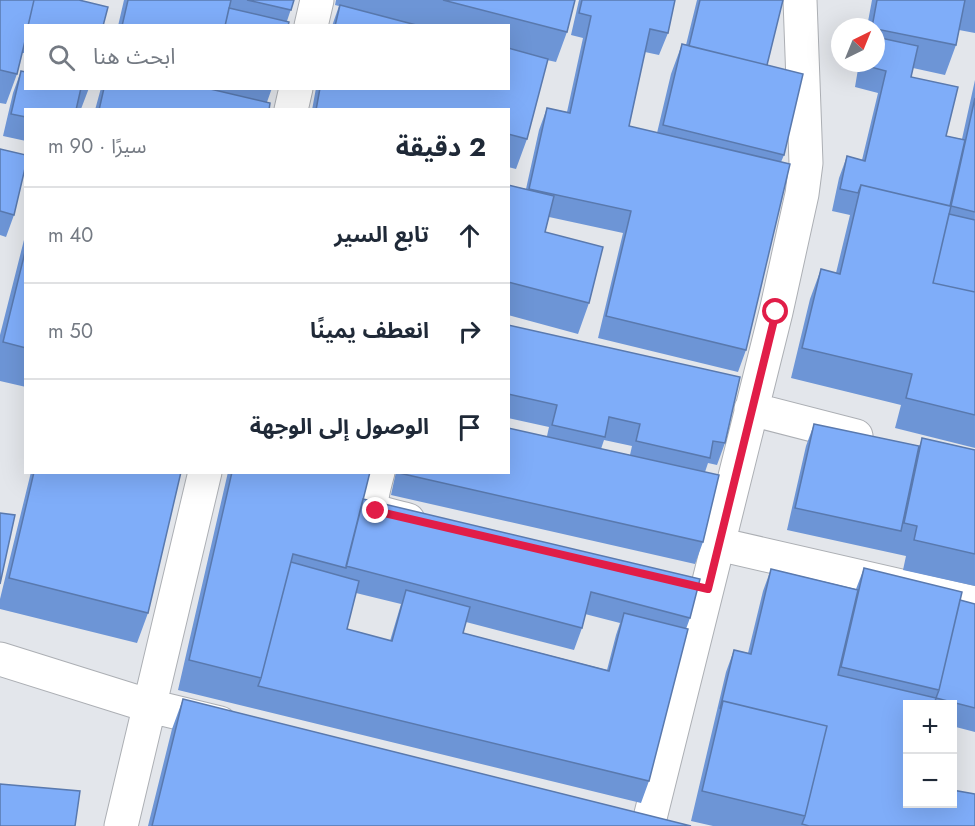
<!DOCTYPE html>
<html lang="ar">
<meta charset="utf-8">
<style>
:root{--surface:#fff;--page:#f6f6f7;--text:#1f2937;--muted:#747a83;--line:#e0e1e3}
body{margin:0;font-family:Jost,"Noto Sans Arabic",sans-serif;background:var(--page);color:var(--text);direction:rtl}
.controls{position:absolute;right:18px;bottom:18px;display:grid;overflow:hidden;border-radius:0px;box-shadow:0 6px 24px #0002}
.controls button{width:54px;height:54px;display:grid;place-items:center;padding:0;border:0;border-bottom:2px solid var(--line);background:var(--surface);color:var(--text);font:30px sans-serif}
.compass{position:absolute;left:831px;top:18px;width:54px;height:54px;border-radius:50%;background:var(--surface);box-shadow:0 6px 24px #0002;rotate:43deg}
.stop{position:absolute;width:18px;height:18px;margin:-14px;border:4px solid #e11d48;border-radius:50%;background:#fff}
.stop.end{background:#e11d48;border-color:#fff;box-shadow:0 2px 6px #0008}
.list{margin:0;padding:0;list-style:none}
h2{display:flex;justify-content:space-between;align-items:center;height:78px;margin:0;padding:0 24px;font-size:26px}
h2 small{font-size:20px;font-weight:400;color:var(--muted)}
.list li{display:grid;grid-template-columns:39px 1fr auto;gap:18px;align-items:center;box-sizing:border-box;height:96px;padding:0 24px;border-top:2px solid var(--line)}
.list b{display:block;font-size:22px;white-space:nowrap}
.list em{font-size:20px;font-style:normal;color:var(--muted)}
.icon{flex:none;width:33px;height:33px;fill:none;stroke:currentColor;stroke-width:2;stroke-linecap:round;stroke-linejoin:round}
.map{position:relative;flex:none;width:975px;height:826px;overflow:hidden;direction:ltr}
.search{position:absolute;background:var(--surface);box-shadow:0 6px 24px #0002;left:24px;top:24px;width:486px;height:66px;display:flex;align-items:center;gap:15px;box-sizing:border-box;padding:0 21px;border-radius:0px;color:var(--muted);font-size:22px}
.panel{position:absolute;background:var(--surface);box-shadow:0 6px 24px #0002;left:24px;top:108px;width:486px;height:366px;border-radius:0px;direction:rtl}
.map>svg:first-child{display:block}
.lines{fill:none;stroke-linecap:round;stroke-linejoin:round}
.street-casing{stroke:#acafb4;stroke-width:35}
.street{stroke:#fff;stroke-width:33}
.wall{fill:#6d95d6;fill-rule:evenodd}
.building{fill:#7fadf9;stroke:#5979ae;stroke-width:1.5}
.route{stroke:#e11d48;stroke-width:8}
</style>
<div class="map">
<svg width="975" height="826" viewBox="0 0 975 826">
<rect width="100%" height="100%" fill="#e3e6eb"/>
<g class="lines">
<defs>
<path id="street" d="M 311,26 L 317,0
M 291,110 L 296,88
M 751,409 L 856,436
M 378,472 C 367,513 368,510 408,520
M 718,544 L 975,603
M 0,659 L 150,706 L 220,723
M 121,826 L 205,472
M 648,826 L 776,312 L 802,194 L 806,163 L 800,0"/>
</defs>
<use href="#street" class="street-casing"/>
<use href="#street" class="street"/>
</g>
<path class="wall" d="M 0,0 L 26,26 L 26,53 L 22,53 L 17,74 L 6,104 L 0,103 Z
M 124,0 L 294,0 L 287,21 L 288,26 L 118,26 Z
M 336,0 L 575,0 L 567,32 L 556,62 L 547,60 L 527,139 L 516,169 L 508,167 L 508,110 L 312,110 L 316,88 L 508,88 L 508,26 L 332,26 L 339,6 L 335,5 Z
M 579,0 L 675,0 L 668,33 L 659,55 L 645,52 L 629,126 L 657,133 L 671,74 L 682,44 L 686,45 L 697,0 L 783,0 L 767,65 L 784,155 L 781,162 L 746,350 L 738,372 L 598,338 L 623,233 L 549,217 L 545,232 L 589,303 L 578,334 L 508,315 L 508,185 L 526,189 L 539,130 L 547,108 L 567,112 L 583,38 L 571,35 Z
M 872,0 L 975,0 L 975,33 L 959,30 L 956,45 L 945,75 L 913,68 L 911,77 L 946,136 L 962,139 L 975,80 L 975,448 L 895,428 L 901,405 L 791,378 L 810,299 L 821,269 L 836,273 L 850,215 L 832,211 L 839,178 L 847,156 L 862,160 L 878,93 L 855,87 L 859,63 L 876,63 L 876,27 L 867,27 Z
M 21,71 L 26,88 L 89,88 L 81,109 L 77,108 L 26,110 L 26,141 L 3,136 L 13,93 Z
M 101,88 L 272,88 L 267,102 L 269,110 L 95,110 Z
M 0,149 L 14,215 L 6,237 L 0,235 Z
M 26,232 L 26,387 L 0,381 L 0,335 Z
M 508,325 L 725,443 L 717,465 L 708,463 L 705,472 L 703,542 L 695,564 L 391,495 L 396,472 L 508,472 L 547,436 L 549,427 L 508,418 ZM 604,440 L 632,446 L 630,455 L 601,449 Z
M 814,424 L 919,447 L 922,438 L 975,450 L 975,586 L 903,570 L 906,556 L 787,530 L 806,446 Z
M 31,472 L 181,472 L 148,613 L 137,643 L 0,609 L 0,599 Z
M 228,472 L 370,472 L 363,499 L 690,618 L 686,629 L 649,781 L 641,803 L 178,690 ZM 356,593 L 401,604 L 390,641 L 347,629 ZM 585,614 L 620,623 L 616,635 L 607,670 L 463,633 L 466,622 L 574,650 L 582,628 Z
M 864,568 L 960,600 L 975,604 L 975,732 L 952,726 L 952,705 L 908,705 L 908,804 L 975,826 L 713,826 L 691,821 L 726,672 L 734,650 L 748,653 L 763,591 L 771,569 L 856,589 Z
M 183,699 L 691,826 L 148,826 L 172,729 Z"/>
<path class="building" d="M 0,0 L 34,0 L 28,26 L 26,26 L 26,37 L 17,74 L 0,70 Z
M 34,0 L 79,0 L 108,7 L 103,26 L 28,26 Z
M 128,0 L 231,0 L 225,26 L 122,26 Z
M 247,0 L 294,0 L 291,10 Z
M 443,0 L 575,0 L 567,32 Z
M 582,0 L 675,0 L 668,33 L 650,29 L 629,126 L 790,164 L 746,350 L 606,316 L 631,211 L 529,189 L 547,108 L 570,113 L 591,16 L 579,13 Z
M 700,0 L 783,0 L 767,65 L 689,46 Z
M 877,0 L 965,0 L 956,45 L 876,29 L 876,27 L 872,27 Z
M 340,5 L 420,26 L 335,26 Z
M 229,8 L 289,22 L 288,26 L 225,26 Z
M 876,37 L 918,46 L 911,77 L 958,87 L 946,136 L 965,140 L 950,206 L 861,185 L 858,193 L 840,189 L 847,156 L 865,161 L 886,71 L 863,65 L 863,63 L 876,63 Z
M 682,44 L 803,74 L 784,155 L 663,125 Z
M 508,48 L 548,59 L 527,139 L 508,134 L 508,110 L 316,110 L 320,88 L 508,88 Z
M 21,71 L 26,72 L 26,88 L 81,88 L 76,110 L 26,110 L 26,117 L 11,114 Z
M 104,88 L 206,88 L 270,103 L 269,110 L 99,110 Z
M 975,98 L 975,212 L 951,206 Z
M 0,149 L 26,155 L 26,164 L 14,215 L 0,211 Z
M 508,185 L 554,196 L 545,232 L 603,247 L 589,303 L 508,282 Z
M 861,185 L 951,206 L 933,283 L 975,292 L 975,415 L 906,398 L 912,374 L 802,348 L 821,269 L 840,274 Z
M 949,214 L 975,220 L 975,292 L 933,283 Z
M 26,248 L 26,348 L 3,342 Z
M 508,325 L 740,377 L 725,443 L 713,441 L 710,458 L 636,441 L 640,424 L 609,417 L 605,437 L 552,425 L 557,405 L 508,394 Z
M 814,424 L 919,446 L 901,531 L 795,508 Z
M 508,428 L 719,475 L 703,542 L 399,473 L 508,472 Z
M 922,438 L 975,450 L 975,554 L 914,540 L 917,526 L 904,523 Z
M 34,472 L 181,472 L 148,613 L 9,578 Z
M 232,472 L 370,472 L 346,568 L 293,554 L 261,678 L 189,660 Z
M 363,499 L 700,579 L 690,618 L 591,592 L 582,628 L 346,566 Z
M 0,513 L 15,515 L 0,584 Z
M 291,562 L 359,581 L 347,629 L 392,641 L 406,590 L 470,607 L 463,633 L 609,671 L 624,613 L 688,629 L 649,781 L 258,686 L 261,678 Z
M 864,568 L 962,592 L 939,690 L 841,667 Z
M 771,569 L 858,590 L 838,675 L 936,698 L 934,705 L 908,705 L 908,804 L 952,804 L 952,790 L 975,794 L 975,826 L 809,826 L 802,824 L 805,816 L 827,726 L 723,701 L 720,709 L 734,650 L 751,654 Z
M 960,600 L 975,604 L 975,708 L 936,698 L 939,690 Z
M 183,699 L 691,826 L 152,826 Z
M 723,701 L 827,726 L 805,816 L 702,791 Z
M 0,784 L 80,791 L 75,826 L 0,826 Z"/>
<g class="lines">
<path class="route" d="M 376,511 L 708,589 L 776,312"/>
</g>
</svg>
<div class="controls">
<button>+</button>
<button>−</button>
</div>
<svg class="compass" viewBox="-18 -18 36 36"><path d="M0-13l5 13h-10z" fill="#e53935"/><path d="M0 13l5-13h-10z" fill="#747a83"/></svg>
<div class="stop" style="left:776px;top:312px"></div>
<div class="stop end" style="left:376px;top:511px"></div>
<div class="search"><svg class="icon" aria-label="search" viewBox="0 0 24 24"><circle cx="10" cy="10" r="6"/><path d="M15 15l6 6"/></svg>ابحث هنا</div>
<section class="panel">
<h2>2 دقيقة<small>سيرًا · 90 m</small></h2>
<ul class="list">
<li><svg class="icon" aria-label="ahead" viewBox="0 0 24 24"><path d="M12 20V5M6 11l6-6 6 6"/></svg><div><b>تابع السير</b></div><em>40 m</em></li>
<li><svg class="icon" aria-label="right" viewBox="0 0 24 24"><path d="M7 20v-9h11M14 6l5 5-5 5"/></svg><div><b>انعطف يمينًا</b></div><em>50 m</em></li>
<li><svg class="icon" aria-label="arrive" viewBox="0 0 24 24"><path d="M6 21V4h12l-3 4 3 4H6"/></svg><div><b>الوصول إلى الوجهة</b></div></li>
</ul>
</section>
</div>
